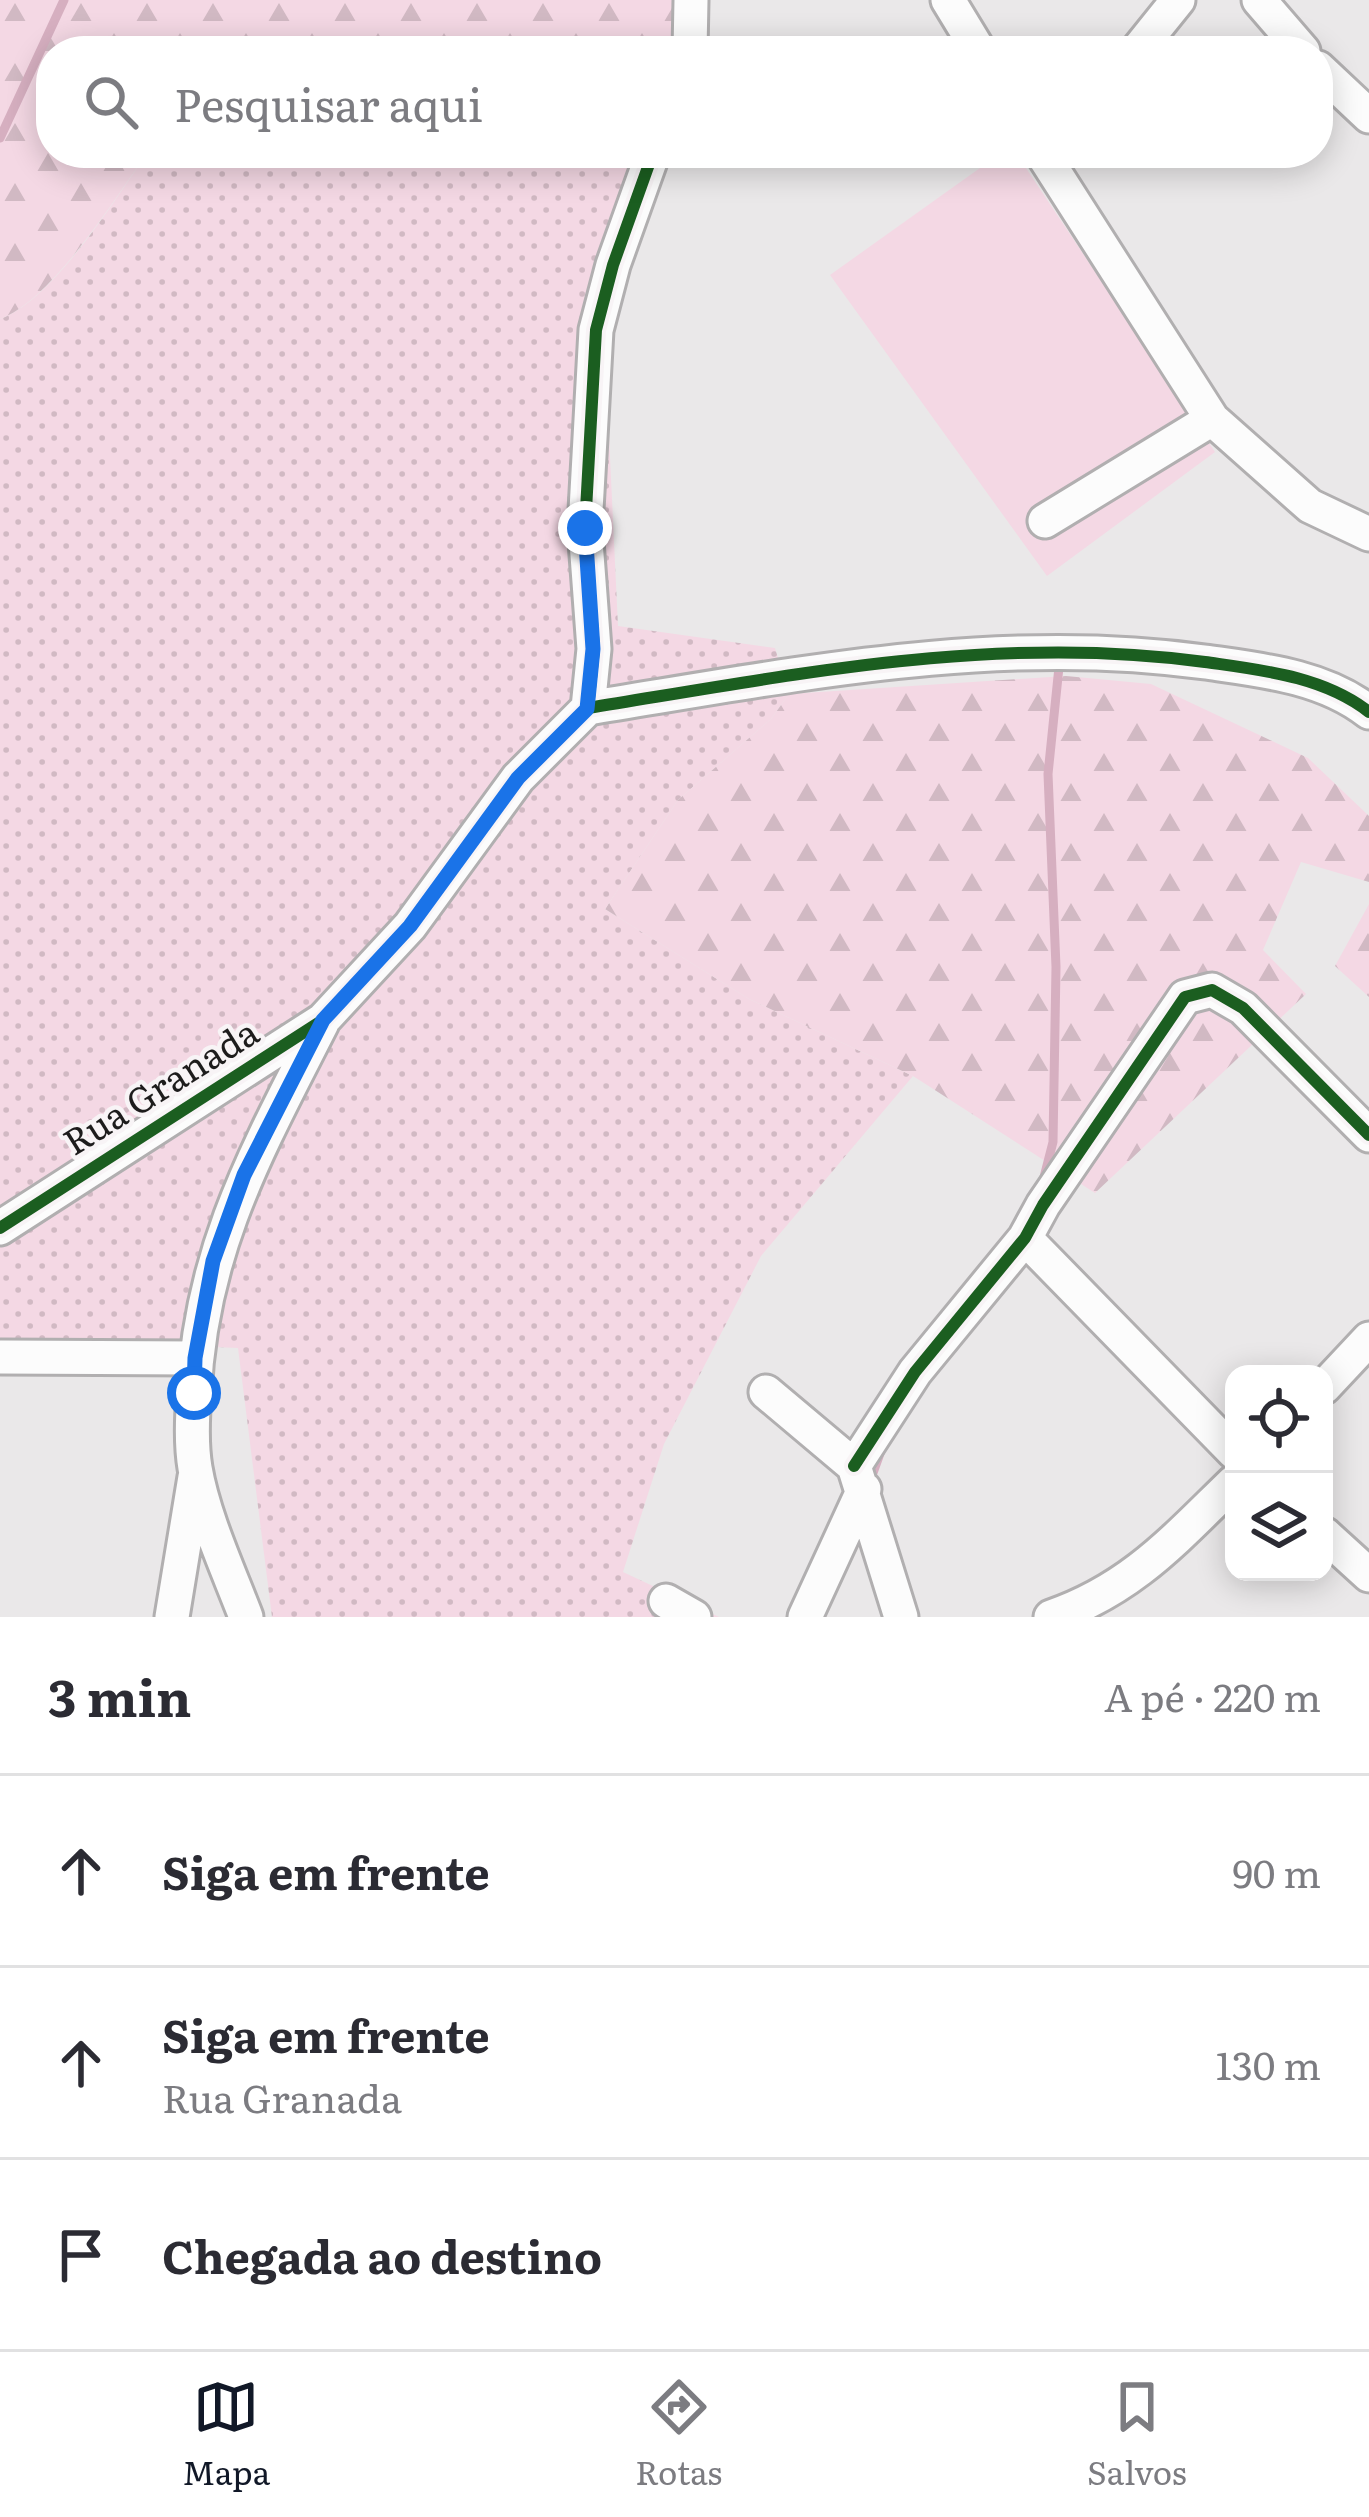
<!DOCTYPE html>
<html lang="pt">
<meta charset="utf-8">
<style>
:root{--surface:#fff;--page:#f2f2f3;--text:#2b2b33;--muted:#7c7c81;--line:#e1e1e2;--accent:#111827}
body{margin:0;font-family:Literata,serif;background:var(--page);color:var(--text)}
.controls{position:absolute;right:36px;bottom:36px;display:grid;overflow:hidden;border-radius:24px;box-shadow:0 6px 30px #0003}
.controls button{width:108px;height:108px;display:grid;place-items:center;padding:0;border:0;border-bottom:3px solid var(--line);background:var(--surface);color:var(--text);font:60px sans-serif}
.stop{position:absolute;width:36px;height:36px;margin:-27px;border:9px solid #1a73e8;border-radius:50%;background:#fff}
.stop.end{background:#1a73e8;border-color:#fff;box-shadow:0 3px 12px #0008}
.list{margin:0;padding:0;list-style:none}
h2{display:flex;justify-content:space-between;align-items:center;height:156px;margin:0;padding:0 48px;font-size:51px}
h2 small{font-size:39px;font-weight:400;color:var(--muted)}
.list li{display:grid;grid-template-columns:78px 1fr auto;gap:36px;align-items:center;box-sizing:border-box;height:192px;padding:0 48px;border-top:3px solid var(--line)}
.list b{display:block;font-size:45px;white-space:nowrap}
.list p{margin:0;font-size:39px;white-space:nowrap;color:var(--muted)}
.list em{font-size:39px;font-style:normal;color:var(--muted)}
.icon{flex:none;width:66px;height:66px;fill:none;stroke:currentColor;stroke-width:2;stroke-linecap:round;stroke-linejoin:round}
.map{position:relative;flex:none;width:1369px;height:1617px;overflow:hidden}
.search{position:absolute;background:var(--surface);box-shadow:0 6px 30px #0003;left:36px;right:36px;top:36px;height:132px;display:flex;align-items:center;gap:30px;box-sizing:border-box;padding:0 42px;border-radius:48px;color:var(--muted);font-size:45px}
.sheet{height:732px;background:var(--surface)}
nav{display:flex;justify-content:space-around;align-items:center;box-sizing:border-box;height:168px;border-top:3px solid var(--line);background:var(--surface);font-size:33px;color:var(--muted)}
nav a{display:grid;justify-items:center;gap:6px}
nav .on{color:var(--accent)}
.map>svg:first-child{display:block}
.grass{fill:url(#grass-dots)}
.forest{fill:url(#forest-firs)}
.pitch{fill:#f4d8e4}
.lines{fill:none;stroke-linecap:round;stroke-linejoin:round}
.stream{stroke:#d6afc0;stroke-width:9}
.minor-casing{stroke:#b1afb0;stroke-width:39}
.minor{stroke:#fcfcfc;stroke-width:33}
.cycleway-casing{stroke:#f8f4f6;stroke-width:20}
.cycleway{stroke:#1b5e20;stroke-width:12}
.route{stroke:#1a73e8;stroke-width:15}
.labels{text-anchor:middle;stroke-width:9;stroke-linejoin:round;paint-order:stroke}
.street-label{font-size:36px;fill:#1d1c1c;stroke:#f8f4f6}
</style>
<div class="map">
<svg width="1369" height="1617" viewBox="0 0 1369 1617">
<defs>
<pattern id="grass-dots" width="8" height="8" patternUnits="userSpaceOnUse" patternTransform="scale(3)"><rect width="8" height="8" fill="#f4d8e4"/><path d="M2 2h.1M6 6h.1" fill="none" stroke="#d1b9c3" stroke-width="1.8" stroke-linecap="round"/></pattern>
<pattern id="forest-firs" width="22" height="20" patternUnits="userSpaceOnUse" patternTransform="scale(3)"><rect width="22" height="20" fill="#f4d8e4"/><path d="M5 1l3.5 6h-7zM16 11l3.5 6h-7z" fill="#d1b9c3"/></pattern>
</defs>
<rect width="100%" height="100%" fill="#eae8e9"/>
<path class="grass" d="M 147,153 L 657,153 L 603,309 L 618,626 L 775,648 L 789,694 L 771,719 L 678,800 L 605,909 L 749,999 L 913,1076 L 761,1256 L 664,1444 L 623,1572 L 719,1617 L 272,1617 L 238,1348 L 0,1338 L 0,319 C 52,301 115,200 147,153 Z"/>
<path class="forest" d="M 0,0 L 689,0 L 687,51 L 497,51 L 472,40 L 447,51 L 51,51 L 51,153 L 147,153 C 115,199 51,301 0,319 Z
M 1066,676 L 1151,684 L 1308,758 L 1369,816 L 1369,882 L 1301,862 L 1263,950 L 1306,994 L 1095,1193 L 913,1076 L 749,999 L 605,909 L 678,800 L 771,719 L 789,694 Z
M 1369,904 L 1369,997 L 1335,966 Z"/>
<path class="pitch" d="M 1001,153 L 1016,153 L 1215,452 L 1047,576 L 830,275 Z"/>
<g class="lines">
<path class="stream" d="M 0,138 L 64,0
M 1043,1181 L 1053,1142 L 1056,967 L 1048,774 L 1059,667
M 869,1484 L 882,1448"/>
<defs>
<path id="minor" d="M 948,0 L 979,51
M 1259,0 L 1303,51
M 690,51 L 691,0
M 1137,51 L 1178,0
M 1318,68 L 1369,116
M 1042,153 L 1212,419 L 1310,506 L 1369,534
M 1045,521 L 1212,419
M 588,708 C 793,675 997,633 1205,662 C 1261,670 1323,676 1369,712
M 0,1228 L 323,1020 L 410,926 L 518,778 L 588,708 L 594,649 L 585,528 L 596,330 L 613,265 L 653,153
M 1025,1238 L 1234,1452
M 0,1357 L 195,1358
M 1324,1387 L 1369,1339
M 766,1392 L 854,1466 L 901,1617
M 854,1466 L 915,1372 L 1025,1238 L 1043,1205 L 1185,997 L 1212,990 L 1243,1008 L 1369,1135
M 1324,1534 L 1369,1575
M 666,1601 L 694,1617
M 172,1617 L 195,1477
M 246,1617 C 229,1572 203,1516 195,1468 C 191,1444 192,1419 194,1395 C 200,1250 258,1149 322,1023
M 805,1617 L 864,1489
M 1051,1617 C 1132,1589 1175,1539 1234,1482"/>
</defs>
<use href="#minor" class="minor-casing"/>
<use href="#minor" class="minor"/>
<defs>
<path id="cycleway" d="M 588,708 C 793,675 997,633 1205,662 C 1261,670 1323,676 1369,712
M 0,1228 L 323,1020 L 410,926 L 518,778 L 588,708 L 594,649 L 585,528 L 596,330 L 613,265 L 653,153
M 854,1466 L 915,1372 L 1025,1238 L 1043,1205 L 1185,997 L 1212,990 L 1243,1008 L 1369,1135"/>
</defs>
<use href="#cycleway" class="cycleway-casing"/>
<use href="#cycleway" class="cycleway"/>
</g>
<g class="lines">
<path class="route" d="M 194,1393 L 195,1358 L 213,1261 L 244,1175 L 323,1020 L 410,926 L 518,778 L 587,709 L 593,649 L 585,528"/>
</g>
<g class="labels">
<g class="street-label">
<text transform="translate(161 1087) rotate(-32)" y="13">Rua Granada</text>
</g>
</g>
</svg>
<div class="controls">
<button><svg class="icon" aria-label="locate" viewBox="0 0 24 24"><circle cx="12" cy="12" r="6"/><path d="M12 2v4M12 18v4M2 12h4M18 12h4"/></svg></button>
<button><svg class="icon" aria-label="layers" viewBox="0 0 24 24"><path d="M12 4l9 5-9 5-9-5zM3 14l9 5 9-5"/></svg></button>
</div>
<div class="stop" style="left:194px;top:1393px"></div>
<div class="stop end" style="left:585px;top:528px"></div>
<div class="search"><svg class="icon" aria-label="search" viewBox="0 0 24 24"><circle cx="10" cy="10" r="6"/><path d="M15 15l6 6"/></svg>Pesquisar aqui</div>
</div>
<section class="sheet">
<h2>3 min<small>A pé · 220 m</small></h2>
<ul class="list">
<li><svg class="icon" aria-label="ahead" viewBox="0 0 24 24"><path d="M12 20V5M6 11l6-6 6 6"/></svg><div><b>Siga em frente</b></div><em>90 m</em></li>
<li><svg class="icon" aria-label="ahead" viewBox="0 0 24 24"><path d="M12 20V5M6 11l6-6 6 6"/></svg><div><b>Siga em frente</b><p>Rua Granada</p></div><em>130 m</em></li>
<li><svg class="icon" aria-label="arrive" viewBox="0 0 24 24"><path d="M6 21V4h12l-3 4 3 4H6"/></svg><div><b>Chegada ao destino</b></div></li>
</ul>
</section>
<nav>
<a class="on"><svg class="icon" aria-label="map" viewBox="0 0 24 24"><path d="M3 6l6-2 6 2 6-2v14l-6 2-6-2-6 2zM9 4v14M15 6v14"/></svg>Mapa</a>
<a><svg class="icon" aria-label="directions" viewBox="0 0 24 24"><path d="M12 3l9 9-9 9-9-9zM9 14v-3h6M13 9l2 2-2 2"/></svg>Rotas</a>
<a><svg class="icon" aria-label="saved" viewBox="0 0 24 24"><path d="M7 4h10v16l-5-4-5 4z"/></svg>Salvos</a>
</nav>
